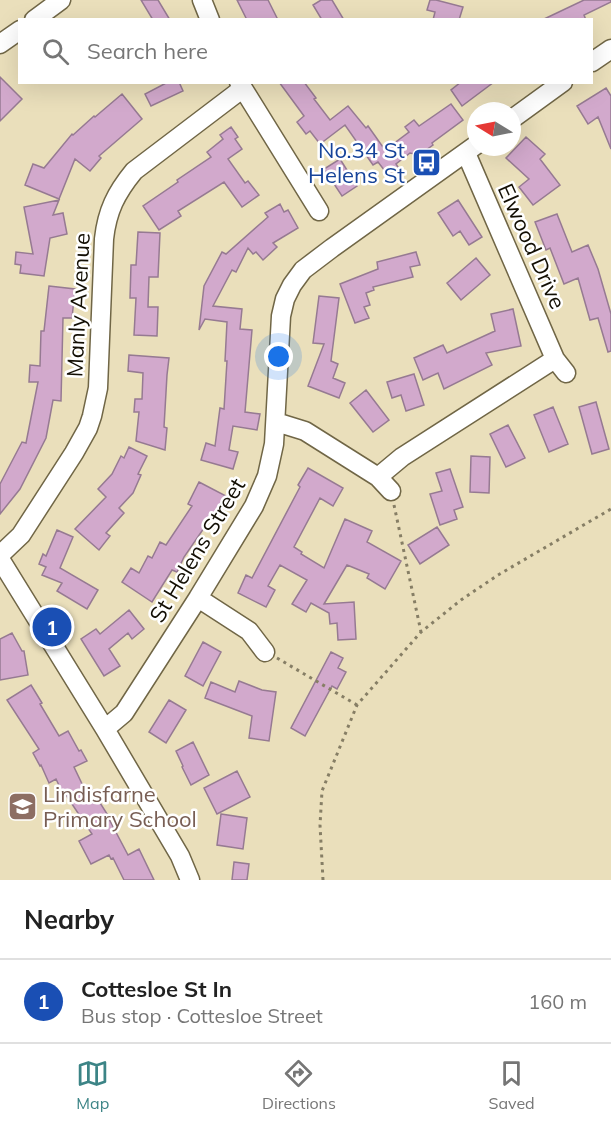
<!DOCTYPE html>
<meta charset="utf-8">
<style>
:root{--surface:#fff;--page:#f2f2f2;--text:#222;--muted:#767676;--line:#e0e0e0;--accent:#3c8486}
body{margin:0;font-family:Mulish,sans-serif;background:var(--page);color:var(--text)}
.compass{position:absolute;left:467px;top:102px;width:54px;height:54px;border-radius:50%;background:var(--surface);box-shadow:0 6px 24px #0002;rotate:280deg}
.you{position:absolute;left:279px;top:357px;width:21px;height:21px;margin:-15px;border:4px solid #fff;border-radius:50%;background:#1a73e8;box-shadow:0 0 0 9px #1a73e833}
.badge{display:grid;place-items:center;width:39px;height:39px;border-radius:50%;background:var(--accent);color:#fff;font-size:20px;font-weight:700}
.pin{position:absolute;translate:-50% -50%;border:3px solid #fff;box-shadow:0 2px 6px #0006}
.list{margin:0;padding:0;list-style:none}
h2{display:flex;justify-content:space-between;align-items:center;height:78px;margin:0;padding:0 24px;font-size:26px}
h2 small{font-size:20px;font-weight:400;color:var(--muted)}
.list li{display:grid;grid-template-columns:39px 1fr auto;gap:18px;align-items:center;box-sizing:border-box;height:84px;padding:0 24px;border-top:2px solid var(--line)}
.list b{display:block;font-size:22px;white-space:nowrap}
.list p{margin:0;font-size:20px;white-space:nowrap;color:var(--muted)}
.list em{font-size:20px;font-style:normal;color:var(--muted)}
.icon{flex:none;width:33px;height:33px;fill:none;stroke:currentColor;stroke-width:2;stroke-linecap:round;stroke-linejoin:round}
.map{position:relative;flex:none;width:611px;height:880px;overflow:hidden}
.search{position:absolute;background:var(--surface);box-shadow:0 6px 24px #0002;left:18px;right:18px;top:18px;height:66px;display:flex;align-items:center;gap:15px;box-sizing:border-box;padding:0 21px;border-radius:0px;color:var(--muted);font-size:22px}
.sheet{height:162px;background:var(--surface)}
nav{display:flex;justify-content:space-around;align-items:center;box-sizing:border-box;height:84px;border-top:2px solid var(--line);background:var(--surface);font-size:16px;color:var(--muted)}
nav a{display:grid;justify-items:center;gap:3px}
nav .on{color:var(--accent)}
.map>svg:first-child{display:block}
.building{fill:#d2a9cc;stroke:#967a92;stroke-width:1.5}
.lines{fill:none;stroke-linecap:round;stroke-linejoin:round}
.minor-casing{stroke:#706646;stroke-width:21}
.path{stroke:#867e65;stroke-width:3;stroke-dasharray:3 4.5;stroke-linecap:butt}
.minor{stroke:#fff;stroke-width:18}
.labels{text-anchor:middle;stroke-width:5;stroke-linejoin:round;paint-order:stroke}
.transit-label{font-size:22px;fill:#164399;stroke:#fff;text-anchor:end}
.street-label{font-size:22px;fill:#120e03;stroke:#fff}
.education-label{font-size:22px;fill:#785e54;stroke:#fff;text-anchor:start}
</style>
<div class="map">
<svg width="611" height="880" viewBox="0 0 611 880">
<rect width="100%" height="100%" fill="#eadfbb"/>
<path class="building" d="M 141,0 L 158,0 L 170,20 L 153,20 Z
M 237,0 L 268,0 L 278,20 L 247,20 Z
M 321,0 L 332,0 L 344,20 L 322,20 L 313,5 Z
M 430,0 L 436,0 L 463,7 L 459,20 L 433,20 L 435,12 L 427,10 Z
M 584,0 L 611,0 L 611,2 L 584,15 L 586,20 L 542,20 Z
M 0,77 L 22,99 L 0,121 Z
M 168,82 L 179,82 L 183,91 L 151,106 L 145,94 Z
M 279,82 L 304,82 L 316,98 L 314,99 L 330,120 L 348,106 L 366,128 L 368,126 L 385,150 L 409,132 L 405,127 L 414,120 L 419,126 L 451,104 L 463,120 L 432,143 L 433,145 L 419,155 L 410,153 L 396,164 L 398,167 L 388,175 L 378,162 L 373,165 L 345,125 L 320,144 L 310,131 L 306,134 L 297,122 L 304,116 Z
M 461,82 L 494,82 L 462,106 L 451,90 Z
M 606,88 L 611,96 L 611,149 L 598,117 L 588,124 L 577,106 Z
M 122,94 L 142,119 L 99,156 L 101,158 L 90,171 L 75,159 L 59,199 L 25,185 L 33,164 L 44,168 L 72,134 L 73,135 L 94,116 L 95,117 Z
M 231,127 L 238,137 L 235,139 L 242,149 L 228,159 L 245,183 L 248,181 L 259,195 L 242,207 L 224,182 L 178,211 L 181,216 L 159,230 L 143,206 L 178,182 L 177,180 L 211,157 L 207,152 L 223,139 L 220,135 Z
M 526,137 L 545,154 L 540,159 L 560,185 L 533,205 L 519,187 L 529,179 L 506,158 Z
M 340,159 L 357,186 L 342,196 L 324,169 Z
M 59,200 L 53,215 L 63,213 L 67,234 L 50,238 L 44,276 L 20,273 L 21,265 L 15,264 L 16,252 L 33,254 L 24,207 Z
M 458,200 L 482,237 L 469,245 L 460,231 L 453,236 L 438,213 Z
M 280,204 L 284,212 L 288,210 L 298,228 L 273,243 L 277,247 L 263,260 L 256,252 L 253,254 L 248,248 L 236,272 L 232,270 L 213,306 L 242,309 L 240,329 L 252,330 L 245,412 L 260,414 L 257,430 L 233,426 L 229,450 L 238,452 L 233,469 L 201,460 L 206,443 L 215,446 L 220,408 L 224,409 L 227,361 L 225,361 L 227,322 L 205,319 L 199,330 L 204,286 L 222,252 L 226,254 L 268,217 L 265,213 Z
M 557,214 L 572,252 L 588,245 L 598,269 L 611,314 L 611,351 L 608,352 L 598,318 L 590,320 L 578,278 L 564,284 L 550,248 L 546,250 L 535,222 Z
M 138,232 L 160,233 L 158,277 L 149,277 L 148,307 L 158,307 L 157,336 L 134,335 L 136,298 L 130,298 L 131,265 L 136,265 Z
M 416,252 L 420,265 L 410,267 L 413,277 L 373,287 L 374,290 L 366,293 L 370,305 L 364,307 L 369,318 L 355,323 L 340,284 L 378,269 L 377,262 Z
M 476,258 L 490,275 L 461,300 L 447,283 Z
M 49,286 L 75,289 L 72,318 L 63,318 L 61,401 L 53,400 L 46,438 L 20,489 L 0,514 L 0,484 L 22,442 L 26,443 L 38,382 L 29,382 L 30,365 L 40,366 L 41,331 L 44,331 Z
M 319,296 L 339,298 L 331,361 L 338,364 L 333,378 L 345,383 L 339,398 L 308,386 L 324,344 L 313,343 Z
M 513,309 L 521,346 L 486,353 L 492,365 L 444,389 L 438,373 L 423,380 L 414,358 L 443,345 L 447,353 L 495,331 L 491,314 Z
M 129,355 L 169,358 L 167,375 L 164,427 L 167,428 L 165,450 L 136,441 L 139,412 L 134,412 L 135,399 L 142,399 L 143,373 L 128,371 Z
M 414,374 L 424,405 L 406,411 L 401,395 L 392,398 L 387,382 Z
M 366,390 L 389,420 L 373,432 L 350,403 Z
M 596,402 L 609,449 L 592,454 L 579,407 Z
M 553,407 L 568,444 L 549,452 L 534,415 Z
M 508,425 L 525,458 L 506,467 L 490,434 Z
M 129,447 L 147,456 L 138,474 L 141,475 L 133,493 L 119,508 L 124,513 L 106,533 L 110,536 L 99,550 L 75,529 L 106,497 L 98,489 L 112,474 L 121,456 L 124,458 Z
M 471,456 L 490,457 L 489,493 L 470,492 Z
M 308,468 L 343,488 L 333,506 L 320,498 L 294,547 L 302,552 L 301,554 L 324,568 L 345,519 L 372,531 L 367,542 L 401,561 L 385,589 L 367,578 L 369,574 L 347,565 L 324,604 L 354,602 L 356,639 L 338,640 L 337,623 L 330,624 L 329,613 L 311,603 L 306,612 L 292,604 L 307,580 L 280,565 L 268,586 L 275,590 L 266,607 L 238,593 L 246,575 L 252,578 L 300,487 L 298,485 Z
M 450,469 L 463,507 L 454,510 L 457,519 L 440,525 L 430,494 L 442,491 L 436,473 Z
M 199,482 L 226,496 L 218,513 L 215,512 L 184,557 L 177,572 L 172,570 L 152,602 L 122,582 L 131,568 L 139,573 L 148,556 L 152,558 L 160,542 L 166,545 L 192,506 L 188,504 Z
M 437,527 L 449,545 L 420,564 L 408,545 Z
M 57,530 L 73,537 L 60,568 L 98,590 L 87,609 L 57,591 L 62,583 L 42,575 L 46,567 L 39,564 L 43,554 L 46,556 Z
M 129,610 L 144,629 L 132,639 L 128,633 L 109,649 L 120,666 L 104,676 L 81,639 L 96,629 L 100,634 Z
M 12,633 L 22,651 L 24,651 L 28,675 L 0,680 L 0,639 Z
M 203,642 L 221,652 L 203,686 L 185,676 Z
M 331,652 L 343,658 L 338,668 L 346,672 L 337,689 L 332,686 L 305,736 L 291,728 Z
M 239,681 L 262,690 L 276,692 L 269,741 L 249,738 L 252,716 L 205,698 L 211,682 L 235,692 Z
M 31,685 L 42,703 L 40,704 L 59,736 L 68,731 L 79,751 L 81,750 L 87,761 L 74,767 L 85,790 L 90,787 L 109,817 L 108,817 L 128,855 L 139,849 L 154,880 L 124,880 L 113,858 L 111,859 L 109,855 L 91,864 L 79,841 L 92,834 L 66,795 L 64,796 L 56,779 L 49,783 L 41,765 L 40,766 L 33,753 L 39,749 L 7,700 Z
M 169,700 L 186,710 L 166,743 L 149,732 Z
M 193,742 L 209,775 L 191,785 L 182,767 L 183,766 L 176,751 Z
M 237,771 L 250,797 L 217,814 L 204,788 Z
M 221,814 L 247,818 L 243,849 L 217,845 Z
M 234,862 L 249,864 L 247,880 L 232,880 Z"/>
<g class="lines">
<defs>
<path id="minor" d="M 202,0 L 210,20
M 34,20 L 61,0
M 0,44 L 20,30
M 592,62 L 611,49
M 239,82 L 319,211
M 512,119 L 563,82
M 466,153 L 555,359 L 566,373
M 276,422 L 305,431 L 378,477 L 391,491
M 378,477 L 402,457 L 555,359
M 0,555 L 21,535 L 74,453 L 88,428 L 92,416 L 98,388 L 104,239 C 107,211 116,193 134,171 L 242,89
M 0,559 L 105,729 L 180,856 L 190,880
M 198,598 L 249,631 L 265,652
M 105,729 L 124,713 L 198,598 L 254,506 L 267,476 L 274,444 L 281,316 L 285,299 L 292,285 L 303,270 L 332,248 L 476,145"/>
</defs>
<use href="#minor" class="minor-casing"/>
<path class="path" d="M 394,505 L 421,632
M 277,658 L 357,705
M 323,880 L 320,825 L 322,791 L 357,705 L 421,632 L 461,600 L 498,575 L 611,509"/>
<use href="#minor" class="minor"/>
</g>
<defs>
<symbol id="bus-square" viewBox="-11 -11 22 22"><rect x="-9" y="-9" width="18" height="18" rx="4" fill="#1a4fb4" stroke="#fff"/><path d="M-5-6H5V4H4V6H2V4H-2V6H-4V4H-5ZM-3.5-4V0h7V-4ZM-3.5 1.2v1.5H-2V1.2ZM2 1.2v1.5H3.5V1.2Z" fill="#fff"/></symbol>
<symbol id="school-square" viewBox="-11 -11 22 22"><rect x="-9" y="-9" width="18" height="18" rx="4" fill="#8d6e63" stroke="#fff"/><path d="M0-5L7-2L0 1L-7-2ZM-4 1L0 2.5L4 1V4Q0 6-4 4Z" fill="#fff"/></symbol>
</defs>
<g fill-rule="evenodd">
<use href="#bus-square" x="410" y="146" width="33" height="33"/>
<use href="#school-square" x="6" y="790" width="33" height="33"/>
</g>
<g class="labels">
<g class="transit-label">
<text x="405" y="158">No.34 St<tspan x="405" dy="25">Helens St</tspan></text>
</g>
<g class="street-label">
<text transform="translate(532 246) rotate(66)" y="8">Elwood Drive</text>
<text transform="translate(78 305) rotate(-87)" y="8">Manly Avenue</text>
<text transform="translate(197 550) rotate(-59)" y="8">St Helens Street</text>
</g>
<g class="education-label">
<text x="43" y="802">Lindisfarne<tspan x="43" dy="25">Primary School</tspan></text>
</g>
</g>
</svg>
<svg class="compass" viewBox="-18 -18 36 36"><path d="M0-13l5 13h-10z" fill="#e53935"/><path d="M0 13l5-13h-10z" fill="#767676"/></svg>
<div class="you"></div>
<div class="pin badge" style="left:52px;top:627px;background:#1a4fb4">1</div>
<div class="search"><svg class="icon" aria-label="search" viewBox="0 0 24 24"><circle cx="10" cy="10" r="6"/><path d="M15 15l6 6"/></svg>Search here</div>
</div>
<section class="sheet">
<h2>Nearby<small></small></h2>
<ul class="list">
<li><span class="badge" style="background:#1a4fb4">1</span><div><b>Cottesloe St In</b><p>Bus stop · Cottesloe Street</p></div><em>160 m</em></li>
</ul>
</section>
<nav>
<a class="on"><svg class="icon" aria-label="map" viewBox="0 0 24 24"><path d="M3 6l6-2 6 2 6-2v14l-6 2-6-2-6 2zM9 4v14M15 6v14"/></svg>Map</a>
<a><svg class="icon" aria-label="directions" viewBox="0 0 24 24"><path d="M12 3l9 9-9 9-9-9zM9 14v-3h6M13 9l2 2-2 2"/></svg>Directions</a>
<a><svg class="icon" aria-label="saved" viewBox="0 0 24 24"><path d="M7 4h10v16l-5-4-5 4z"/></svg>Saved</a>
</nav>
